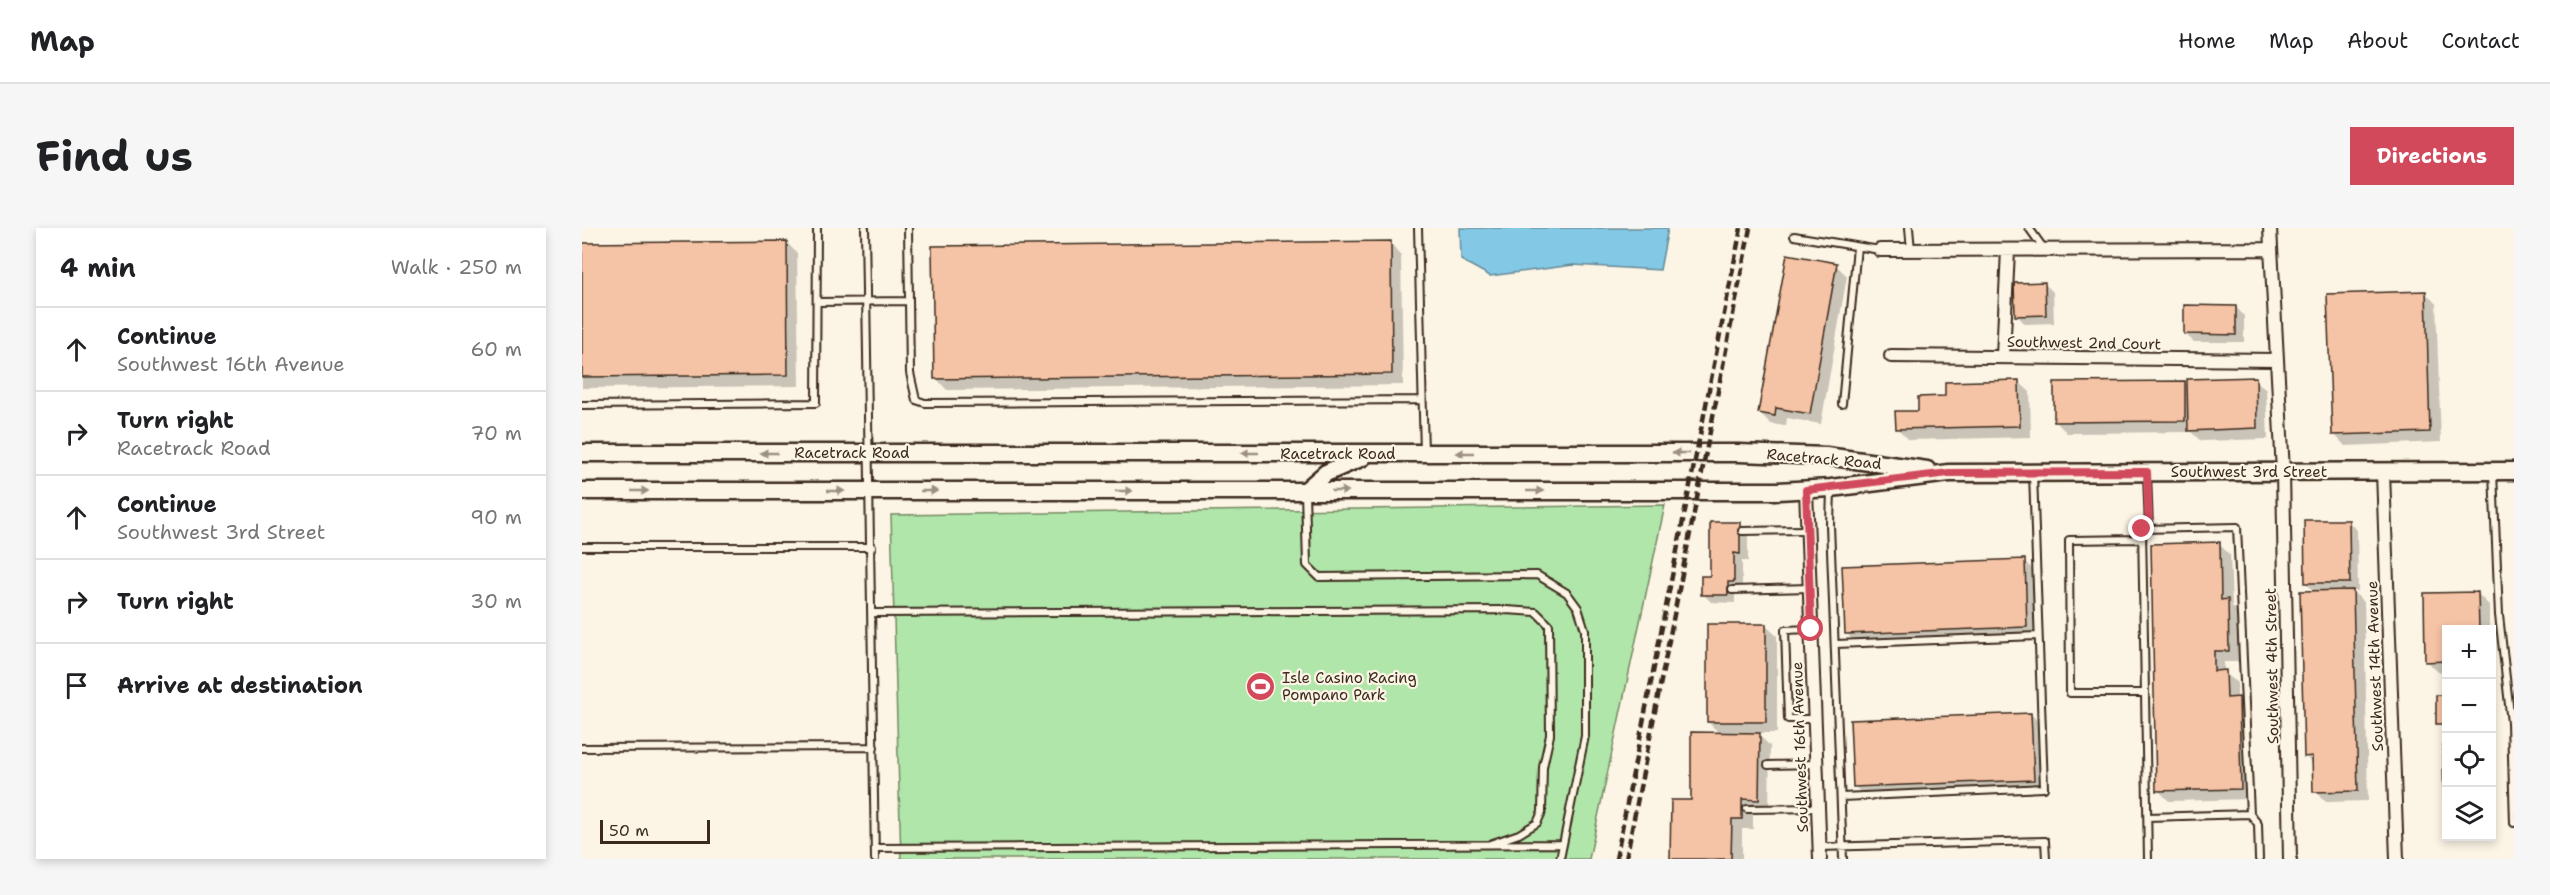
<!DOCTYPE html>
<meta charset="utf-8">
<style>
:root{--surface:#fff;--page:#f6f6f6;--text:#202124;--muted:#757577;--line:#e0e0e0;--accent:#d1495b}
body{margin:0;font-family:"Shantell Sans",sans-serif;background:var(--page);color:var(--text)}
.controls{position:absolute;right:18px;bottom:18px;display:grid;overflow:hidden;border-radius:0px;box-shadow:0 3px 9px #0003}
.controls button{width:54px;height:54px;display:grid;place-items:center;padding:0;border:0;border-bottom:2px solid var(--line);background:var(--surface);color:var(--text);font:30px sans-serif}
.scale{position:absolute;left:18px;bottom:15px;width:110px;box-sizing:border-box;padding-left:6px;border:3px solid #3b2a1e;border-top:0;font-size:16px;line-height:21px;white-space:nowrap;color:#3b2a1e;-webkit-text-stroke:4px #fcf5e5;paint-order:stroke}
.stop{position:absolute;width:18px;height:18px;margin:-14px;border:4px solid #d1495b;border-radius:50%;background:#fff}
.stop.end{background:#d1495b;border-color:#fff;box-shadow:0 2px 6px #0008}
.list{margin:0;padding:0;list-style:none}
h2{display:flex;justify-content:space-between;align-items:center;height:78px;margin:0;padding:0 24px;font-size:26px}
h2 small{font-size:20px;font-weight:400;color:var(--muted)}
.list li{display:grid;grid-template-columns:39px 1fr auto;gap:18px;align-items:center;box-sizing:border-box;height:84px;padding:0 24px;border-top:2px solid var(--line)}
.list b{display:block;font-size:22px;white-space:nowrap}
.list p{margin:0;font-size:20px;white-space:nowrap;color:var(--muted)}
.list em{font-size:20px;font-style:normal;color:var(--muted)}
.icon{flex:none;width:33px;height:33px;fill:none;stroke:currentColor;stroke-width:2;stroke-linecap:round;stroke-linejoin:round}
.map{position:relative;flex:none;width:1932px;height:631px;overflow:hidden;border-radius:0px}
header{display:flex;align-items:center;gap:36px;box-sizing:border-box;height:84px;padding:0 30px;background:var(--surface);border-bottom:2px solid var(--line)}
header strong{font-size:28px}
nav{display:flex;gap:33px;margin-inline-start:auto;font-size:21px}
.intro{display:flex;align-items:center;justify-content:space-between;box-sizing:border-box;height:144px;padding:0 36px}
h1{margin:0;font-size:42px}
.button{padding:15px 27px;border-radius:0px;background:var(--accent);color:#fff;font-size:21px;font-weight:700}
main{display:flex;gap:36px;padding:0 36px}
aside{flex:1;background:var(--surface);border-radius:0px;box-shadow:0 3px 9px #0003}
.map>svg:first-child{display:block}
.green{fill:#b0e6a9;stroke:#768864;stroke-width:1.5}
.water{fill:#83c8e5;stroke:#668995;stroke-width:1.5}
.shadow{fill:#0003}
.building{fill:#f5c3a5;stroke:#3b2a1e;stroke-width:1.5}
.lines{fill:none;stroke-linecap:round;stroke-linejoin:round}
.lane-casing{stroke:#3b2a1e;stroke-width:10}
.street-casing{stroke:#3b2a1e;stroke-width:16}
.secondary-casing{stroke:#3b2a1e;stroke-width:21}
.lane{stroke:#fcf5e5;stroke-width:6}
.street{stroke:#fcf5e5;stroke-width:12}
.secondary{stroke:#fcf5e5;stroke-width:16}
.rail{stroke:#3b2a1e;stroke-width:4.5;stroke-dasharray:9 4.5;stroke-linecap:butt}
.oneway{fill:#9c9082}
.route{stroke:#d1495b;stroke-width:8}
.labels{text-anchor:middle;stroke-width:4.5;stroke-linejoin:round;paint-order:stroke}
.street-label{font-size:15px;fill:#3b2a1e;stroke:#fcf5e5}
.poi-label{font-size:15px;fill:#3b2a1e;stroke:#fcf5e5;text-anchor:start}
</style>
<header>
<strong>Map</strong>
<nav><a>Home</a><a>Map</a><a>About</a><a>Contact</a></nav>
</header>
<div class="intro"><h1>Find us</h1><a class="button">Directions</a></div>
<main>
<aside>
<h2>4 min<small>Walk · 250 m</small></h2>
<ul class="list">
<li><svg class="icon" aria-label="ahead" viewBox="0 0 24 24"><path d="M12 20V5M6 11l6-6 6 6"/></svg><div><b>Continue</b><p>Southwest 16th Avenue</p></div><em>60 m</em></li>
<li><svg class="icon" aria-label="right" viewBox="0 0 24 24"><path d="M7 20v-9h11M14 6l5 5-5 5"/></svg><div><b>Turn right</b><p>Racetrack Road</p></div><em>70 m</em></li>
<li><svg class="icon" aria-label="ahead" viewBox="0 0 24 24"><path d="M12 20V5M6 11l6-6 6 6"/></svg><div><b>Continue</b><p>Southwest 3rd Street</p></div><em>90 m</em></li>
<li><svg class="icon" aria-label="right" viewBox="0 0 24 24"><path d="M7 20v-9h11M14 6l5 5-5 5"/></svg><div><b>Turn right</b></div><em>30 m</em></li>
<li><svg class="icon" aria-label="arrive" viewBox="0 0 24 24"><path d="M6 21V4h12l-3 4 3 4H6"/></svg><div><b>Arrive at destination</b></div></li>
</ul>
</aside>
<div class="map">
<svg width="1932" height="631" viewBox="0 0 1932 631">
<rect width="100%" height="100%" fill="#fcf5e5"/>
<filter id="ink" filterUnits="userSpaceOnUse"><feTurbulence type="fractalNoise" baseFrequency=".0167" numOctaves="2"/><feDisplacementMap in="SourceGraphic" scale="12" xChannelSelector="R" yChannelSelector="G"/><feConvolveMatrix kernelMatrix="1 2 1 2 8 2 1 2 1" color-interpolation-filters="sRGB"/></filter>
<g filter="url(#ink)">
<path class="green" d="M 1083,277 L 1007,631 L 319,631 L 309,287 Z"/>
<path class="water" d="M 878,0 L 1086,0 L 1078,42 L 991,37 L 908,48 L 879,32 Z"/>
<path class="shadow" d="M 204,14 L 215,25 L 217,158 L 0,160 L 0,16 Z
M 808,15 L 819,26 L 821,157 L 365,162 L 354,150 Z
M 1254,37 L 1265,48 L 1239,196 L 1205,190 L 1204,198 L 1189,196 L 1178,185 Z
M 1462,55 L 1471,64 L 1472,95 L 1443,96 L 1435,87 Z
M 1843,64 L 1854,76 L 1859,214 L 1763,218 L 1752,206 Z
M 1654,79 L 1662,88 L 1662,114 L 1612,114 L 1603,106 Z
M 1673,151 L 1684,162 L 1686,211 L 1619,213 L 1609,204 L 1485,205 L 1473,193 L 1603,154 L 1606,158 Z
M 1436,153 L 1448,164 L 1449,209 L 1327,212 L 1315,200 L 1365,170 Z
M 1766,293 L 1775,302 L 1776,363 L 1770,363 L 1782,374 L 1786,573 L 1744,574 L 1733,563 L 1732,537 L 1723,528 L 1733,364 L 1724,355 Z
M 1157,295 L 1166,304 L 1166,333 L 1160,333 L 1160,362 L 1153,362 L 1153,375 L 1129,374 L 1121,366 Z
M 1637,316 L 1648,327 L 1650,378 L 1656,384 L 1658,434 L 1642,434 L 1642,444 L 1655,455 L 1655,470 L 1667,482 L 1669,571 L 1587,573 L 1576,562 Z
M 1442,333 L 1453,344 L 1456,410 L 1276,417 L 1264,405 Z
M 1896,366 L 1907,377 L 1907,401 L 1864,401 L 1864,444 L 1856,444 L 1845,433 L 1843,367 Z
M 1183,397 L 1195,408 L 1195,505 L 1175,505 L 1188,518 L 1187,582 L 1171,582 L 1171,601 L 1160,601 L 1160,631 L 1090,631 L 1138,506 L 1126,494 Z
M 1855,469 L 1864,469 L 1864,500 L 1855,495 Z
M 1449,486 L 1460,498 L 1463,562 L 1284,569 L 1272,558 Z
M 1862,518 L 1864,518 L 1864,600 L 1864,599 Z
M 1910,578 L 1910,610 L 1873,608 L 1910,608 Z"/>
<path class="building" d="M 205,13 L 206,147 L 0,149 L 0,15 Z
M 809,13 L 810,146 L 352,151 L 350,18 Z
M 1205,26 L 1255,35 L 1228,186 L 1194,180 L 1193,188 L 1176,185 Z
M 1463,54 L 1464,87 L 1433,88 L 1432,55 Z
M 1844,63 L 1848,204 L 1750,207 L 1745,66 Z
M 1602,77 L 1654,78 L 1654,107 L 1602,106 Z
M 1674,149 L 1675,200 L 1606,203 L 1605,151 Z
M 1437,152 L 1438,198 L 1314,201 L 1313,183 L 1336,183 L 1336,169 L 1363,168 L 1363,154 Z
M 1603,153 L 1603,193 L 1472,194 L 1472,154 Z
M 1722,292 L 1767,292 L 1768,355 L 1723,355 Z
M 1128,294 L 1158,294 L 1158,326 L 1152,325 L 1152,354 L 1146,354 L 1146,367 L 1119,367 L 1119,348 L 1128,348 Z
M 1638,314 L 1639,372 L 1646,371 L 1647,423 L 1632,423 L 1632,443 L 1644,442 L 1645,470 L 1657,469 L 1659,561 L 1574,563 L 1569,316 Z
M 1443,331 L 1445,399 L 1263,406 L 1260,338 Z
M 1771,362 L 1776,563 L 1731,564 L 1730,528 L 1722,529 L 1718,363 Z
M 1896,364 L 1897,401 L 1864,401 L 1864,433 L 1843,434 L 1842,365 Z
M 1125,396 L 1184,396 L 1184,494 L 1125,494 Z
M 1854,467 L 1864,467 L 1864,496 L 1854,496 Z
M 1449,485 L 1452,552 L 1271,559 L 1268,492 Z
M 1109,504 L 1178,505 L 1177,572 L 1160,571 L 1160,591 L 1150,591 L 1149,631 L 1088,631 L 1089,572 L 1109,572 Z
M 1861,516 L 1864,516 L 1864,600 L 1862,600 Z"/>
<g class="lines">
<defs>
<path id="lane" d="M 283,0 L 293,631
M 326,0 L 328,145 L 334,172 L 343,175 L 840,172
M 836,0 L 842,224
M 1327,0 L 1329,22
M 1447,0 L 1462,21
M 1212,8 L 1298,22
M 235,74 L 327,73
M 1260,176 L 1275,19
M 0,177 L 234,175 L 235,0
M 1911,244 L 1917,387 L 1929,495 L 1932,595
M 1565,245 L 1567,301
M 1249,261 L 1248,297 L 1261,631
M 723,264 L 725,337 L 737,349 L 955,347 L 985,365 L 996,380 L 1003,402 L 1003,508 L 978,631
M 1160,303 L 1224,302
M 1560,311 L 1487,312 L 1488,465 L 1563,465
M 0,319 L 290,319
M 1150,362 L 1228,360
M 290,385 L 924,382 L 954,384 L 967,397 L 968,507 L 961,539 L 960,584 L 955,595 L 937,606 L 908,616
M 1229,401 L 1203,402 L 1206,491 L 1231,491
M 1254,416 L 1455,408
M 0,520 L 292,519
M 1186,537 L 1233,536
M 1259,569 L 1462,560 L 1451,245
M 1165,581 L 1235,580
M 1566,589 L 1668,586
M 1238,619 L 1463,613 L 1464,631
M 294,620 L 981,616
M 1566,631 L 1560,301 L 1655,299 L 1668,586 L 1676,596 L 1677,631"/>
<path id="street" d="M 1688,0 L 1701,244 L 1708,631
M 1298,22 L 1689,21
M 1309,128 L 1695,132
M 1421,128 L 1426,22
M 1801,244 L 1815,631
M 1224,262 L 1238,631"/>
<path id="secondary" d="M 0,225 L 1157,225 L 1244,228 L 1345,242
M 0,263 L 1196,263 L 1249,260 L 1367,245 L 1932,243
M 723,263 L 744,245 L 781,229"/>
</defs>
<use href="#lane" class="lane-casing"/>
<use href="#street" class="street-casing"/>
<use href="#secondary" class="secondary-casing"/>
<use href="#lane" class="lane"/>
<use href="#street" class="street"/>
<use href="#secondary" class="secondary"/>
<path class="rail" d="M 1034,631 L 1159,0
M 1044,631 L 1168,0"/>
</g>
<defs><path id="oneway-solid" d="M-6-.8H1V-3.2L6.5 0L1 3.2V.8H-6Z" transform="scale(1.5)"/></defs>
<g class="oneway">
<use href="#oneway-solid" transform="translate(187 225) rotate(-180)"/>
<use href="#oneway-solid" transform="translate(668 225) rotate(-180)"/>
<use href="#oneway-solid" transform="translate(883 225) rotate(180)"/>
<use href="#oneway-solid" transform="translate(1099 225) rotate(-179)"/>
<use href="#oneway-solid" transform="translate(58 263)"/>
<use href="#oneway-solid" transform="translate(254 263)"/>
<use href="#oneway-solid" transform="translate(347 263)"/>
<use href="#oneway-solid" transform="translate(542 263)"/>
<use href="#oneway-solid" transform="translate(758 263)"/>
<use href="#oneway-solid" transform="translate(953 263)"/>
</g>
</g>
<g class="lines" filter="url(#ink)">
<path class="route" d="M 1229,401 L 1224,262 L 1367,245 L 1565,244 L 1567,301 L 1560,301"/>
</g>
<defs>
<symbol id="stadium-disc" viewBox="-11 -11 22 22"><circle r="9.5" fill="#d1495b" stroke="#fcf5e5"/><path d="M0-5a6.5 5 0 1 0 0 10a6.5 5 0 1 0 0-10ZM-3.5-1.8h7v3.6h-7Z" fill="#fff"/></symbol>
</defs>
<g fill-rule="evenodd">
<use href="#stadium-disc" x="662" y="442" width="33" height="33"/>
</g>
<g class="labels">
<g class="street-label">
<text transform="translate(1502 115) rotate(1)" y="5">Southwest 2nd Court</text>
<text x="270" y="230">Racetrack Road</text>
<text x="756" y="231">Racetrack Road</text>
<text transform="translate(1242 231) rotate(5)" y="5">Racetrack Road</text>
<text x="1667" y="249">Southwest 3rd Street</text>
<text transform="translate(1690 438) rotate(-91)" y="5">Southwest 4th Street</text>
<text transform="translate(1793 438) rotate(-92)" y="5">Southwest 14th Avenue</text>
<text transform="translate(1218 519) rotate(-92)" y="5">Southwest 16th Avenue</text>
</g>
<g class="poi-label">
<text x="700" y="455">Isle Casino Racing<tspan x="700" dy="17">Pompano Park</tspan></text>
</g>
</g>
</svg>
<div class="controls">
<button>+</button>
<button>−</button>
<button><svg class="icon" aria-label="locate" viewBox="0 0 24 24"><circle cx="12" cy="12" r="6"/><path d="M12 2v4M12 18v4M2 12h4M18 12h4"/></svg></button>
<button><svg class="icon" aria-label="layers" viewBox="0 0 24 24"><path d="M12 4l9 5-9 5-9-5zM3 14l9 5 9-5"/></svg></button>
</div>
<div class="scale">50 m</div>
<div class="stop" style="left:1229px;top:401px"></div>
<div class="stop end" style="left:1560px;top:301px"></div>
</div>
</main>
